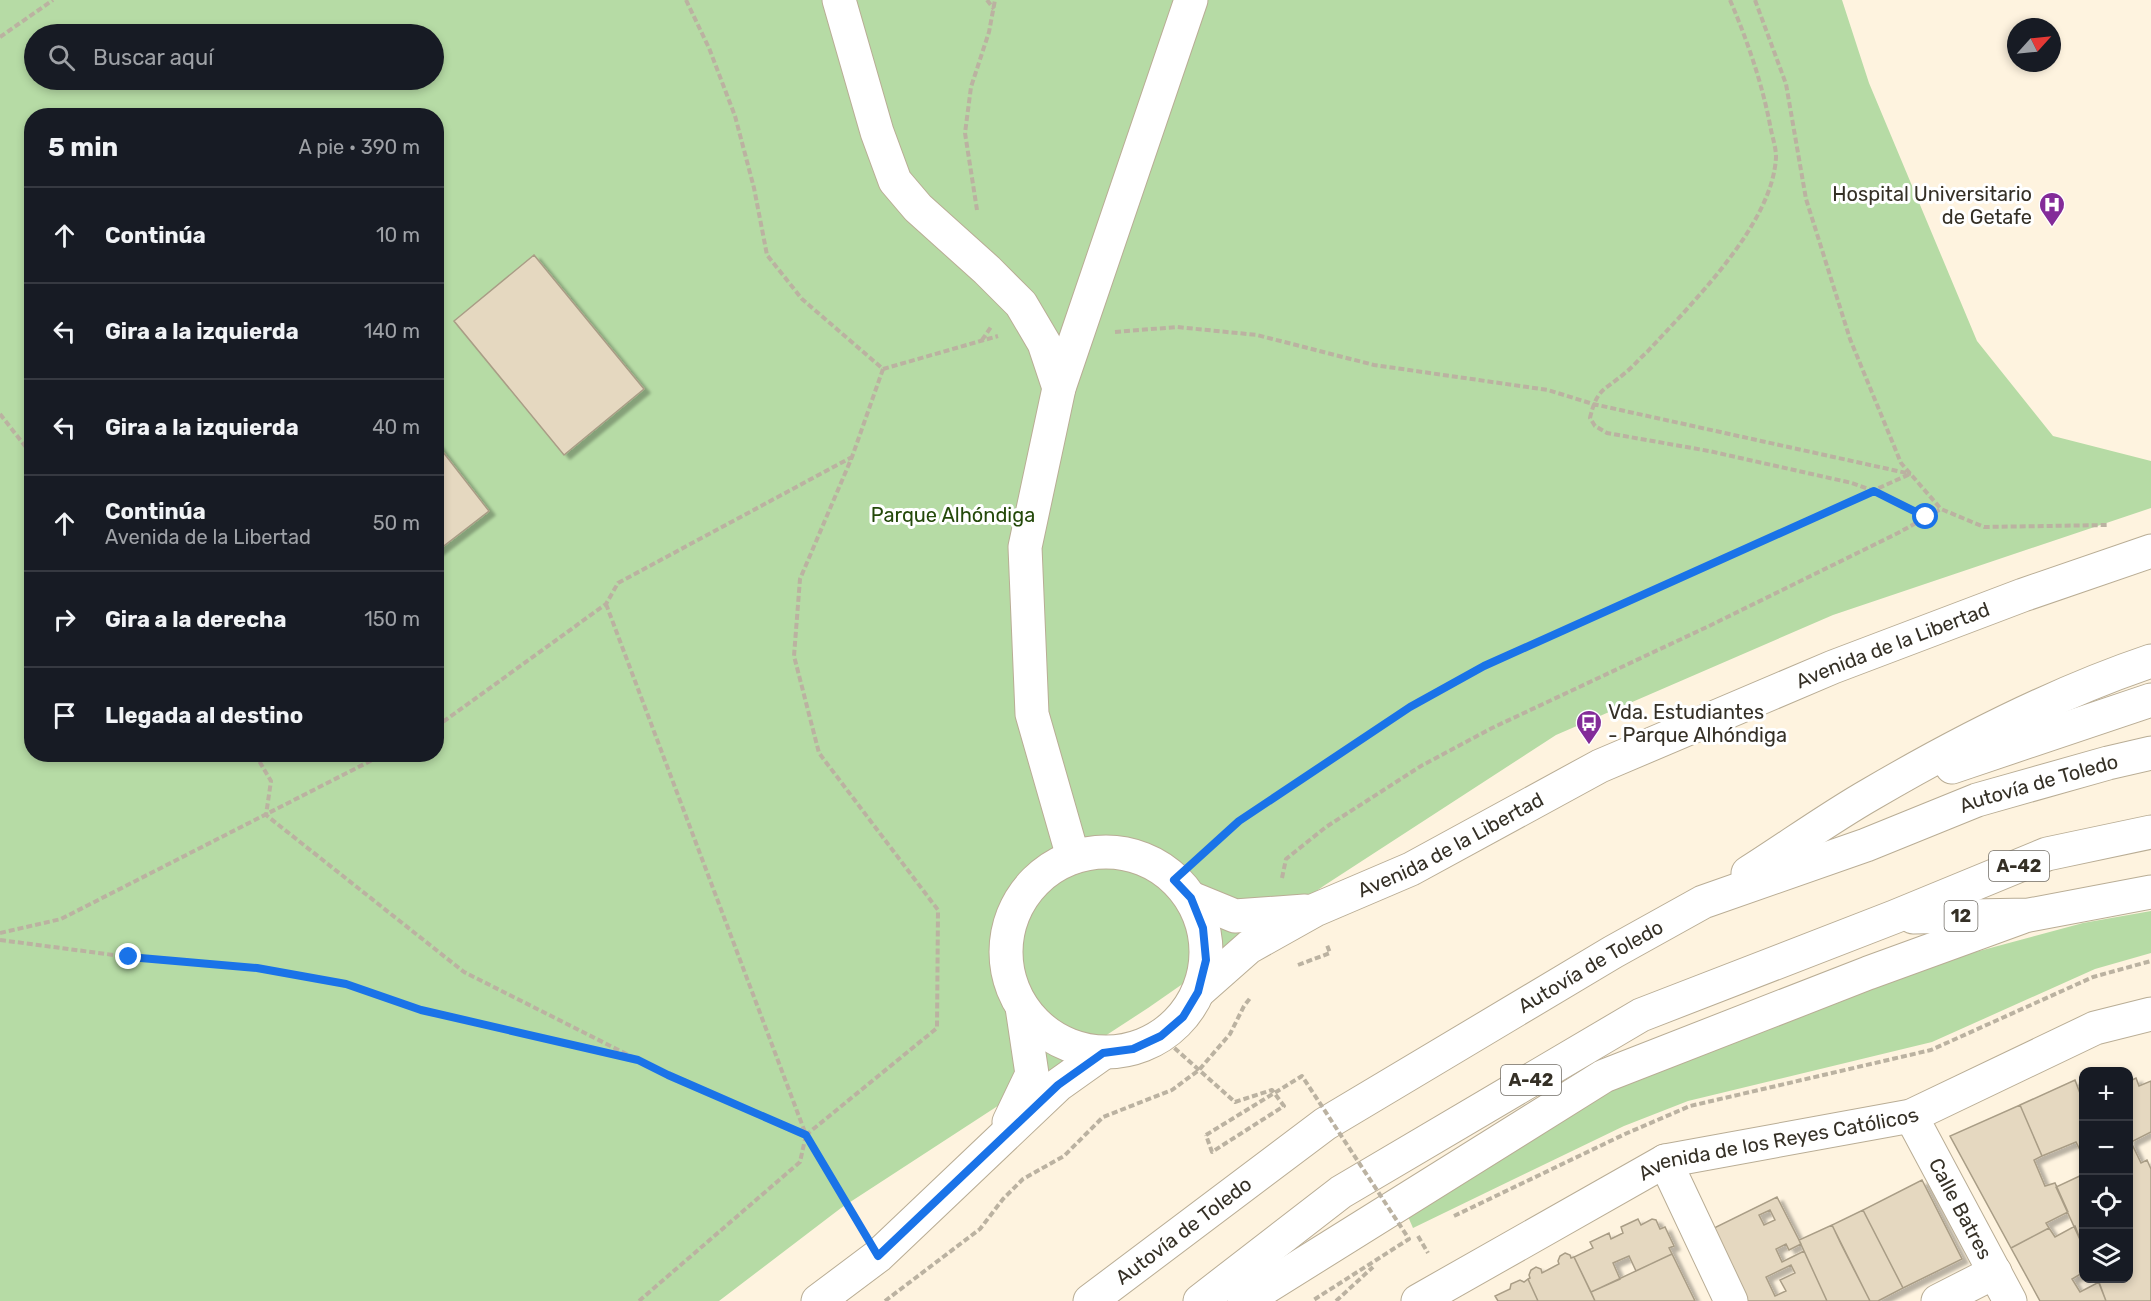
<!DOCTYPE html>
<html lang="es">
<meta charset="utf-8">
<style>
:root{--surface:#171b24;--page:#20242c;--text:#f1f3f6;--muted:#9ea1a6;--line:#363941}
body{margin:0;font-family:Rubik,sans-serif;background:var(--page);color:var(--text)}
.controls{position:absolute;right:18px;bottom:18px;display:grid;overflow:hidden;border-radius:12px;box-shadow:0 3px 9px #0003}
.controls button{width:54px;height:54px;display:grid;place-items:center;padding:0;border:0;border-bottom:2px solid var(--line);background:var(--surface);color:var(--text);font:30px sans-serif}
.compass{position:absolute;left:2007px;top:18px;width:54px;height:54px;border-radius:50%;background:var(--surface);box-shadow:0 3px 9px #0003;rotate:63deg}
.stop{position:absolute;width:18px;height:18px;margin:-14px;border:4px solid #1a73e8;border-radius:50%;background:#fff}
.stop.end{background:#1a73e8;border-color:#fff;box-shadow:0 2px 6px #0008}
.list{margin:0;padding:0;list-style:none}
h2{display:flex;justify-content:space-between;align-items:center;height:78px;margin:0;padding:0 24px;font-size:26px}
h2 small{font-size:20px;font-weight:400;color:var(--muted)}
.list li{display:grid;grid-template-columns:39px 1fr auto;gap:18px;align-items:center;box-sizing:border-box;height:96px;padding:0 24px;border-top:2px solid var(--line)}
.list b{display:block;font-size:22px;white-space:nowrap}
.list p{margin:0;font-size:20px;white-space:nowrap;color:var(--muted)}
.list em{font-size:20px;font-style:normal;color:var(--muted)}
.icon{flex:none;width:33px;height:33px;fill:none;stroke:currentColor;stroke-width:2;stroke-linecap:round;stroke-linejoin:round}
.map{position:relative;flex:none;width:2151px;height:1301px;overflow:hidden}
.search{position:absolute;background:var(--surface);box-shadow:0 3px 9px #0003;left:24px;top:24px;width:420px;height:66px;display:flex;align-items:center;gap:15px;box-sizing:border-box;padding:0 21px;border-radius:33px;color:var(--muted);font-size:22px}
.panel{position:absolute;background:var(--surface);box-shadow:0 3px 9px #0003;left:24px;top:108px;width:420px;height:654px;border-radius:24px}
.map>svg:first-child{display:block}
.green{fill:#b6dba5;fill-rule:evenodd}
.building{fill:#e5d8c0;stroke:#a99d86;stroke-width:1.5;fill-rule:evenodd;filter:url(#shadow)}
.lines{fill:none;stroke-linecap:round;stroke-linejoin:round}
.minor-casing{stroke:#b9ad95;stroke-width:35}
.highway-casing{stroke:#b9ad95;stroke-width:35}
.path{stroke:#bbb2a1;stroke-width:4;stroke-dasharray:6 3;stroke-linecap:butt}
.minor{stroke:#fff;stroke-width:33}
.highway{stroke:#fff;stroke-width:33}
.path-bridge{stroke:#bbb2a1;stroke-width:4;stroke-dasharray:6 3;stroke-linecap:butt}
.route{stroke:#1a73e8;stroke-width:8}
.labels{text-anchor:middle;stroke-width:6;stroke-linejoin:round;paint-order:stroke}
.shield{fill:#fff;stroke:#726e67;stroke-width:1.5}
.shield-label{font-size:18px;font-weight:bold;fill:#353026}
.poi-label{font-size:20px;fill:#353026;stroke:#fff;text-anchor:end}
.park-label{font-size:20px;fill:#24490a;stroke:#fff}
.street-label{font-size:20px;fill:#353026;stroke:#fff}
</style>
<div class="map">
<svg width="2151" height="1301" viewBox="0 0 2151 1301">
<defs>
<filter id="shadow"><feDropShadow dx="6" dy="4" stdDeviation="1.5" flood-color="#0004"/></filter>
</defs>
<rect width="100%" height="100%" fill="#fef3df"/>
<path class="green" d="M 0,0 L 1842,0 L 1869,83 L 1977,341 L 2053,436 L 2151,461 L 2151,508 L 1833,615 L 1556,735 L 1325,885 L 1148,1008 L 841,1208 L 719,1301 L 0,1301 ZM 34,34 L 434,34 L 434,80 L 34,80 ZM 32,116 L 436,116 L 436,754 L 32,754 Z
M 2151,911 L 2151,953 L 2095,969 L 1932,1042 L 1688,1101 L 1624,1126 L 1413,1228 L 1406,1212 L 1620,1079 L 1890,975 L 2083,923 Z"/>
<path class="building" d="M 534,255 L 644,389 L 564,455 L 454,321 Z
M 436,443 L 489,511 L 436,552 Z
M 2136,1078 L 2139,1086 L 2151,1081 L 2151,1132 L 2131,1142 L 2141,1163 L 2147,1160 L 2151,1169 L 2151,1301 L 2106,1301 L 2097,1278 L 2128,1278 L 2128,1082 Z
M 2075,1080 L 2081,1096 L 2084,1095 L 2084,1158 L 2076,1142 L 2042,1156 L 2020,1105 Z
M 2020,1105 L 2042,1156 L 2034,1160 L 2045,1186 L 2055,1183 L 2068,1212 L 2046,1223 L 2049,1228 L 2011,1248 L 1950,1136 Z
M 2084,1174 L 2084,1243 L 2082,1244 L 2056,1187 Z
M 1922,1180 L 1962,1259 L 1903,1288 L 1863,1210 Z
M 1777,1197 L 1801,1244 L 1789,1250 L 1786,1244 L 1776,1249 L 1782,1262 L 1804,1251 L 1827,1301 L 1745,1301 L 1710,1230 ZM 1770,1210 L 1775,1220 L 1764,1225 L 1759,1215 ZM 1791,1265 L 1795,1273 L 1780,1280 L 1786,1291 L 1775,1296 L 1766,1277 Z
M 1863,1210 L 1903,1288 L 1878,1301 L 1870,1301 L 1832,1225 Z
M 1638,1219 L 1641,1225 L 1652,1219 L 1656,1220 L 1660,1229 L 1665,1227 L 1674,1246 L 1669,1248 L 1672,1254 L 1636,1271 L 1629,1256 L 1613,1263 L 1620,1279 L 1591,1292 L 1574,1257 L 1593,1248 L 1590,1242 L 1609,1233 L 1611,1239 L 1623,1233 L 1621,1227 Z
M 1832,1225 L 1841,1244 L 1870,1301 L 1827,1301 L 1799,1240 Z
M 2075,1226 L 2084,1249 L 2084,1272 L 2072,1279 L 2080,1292 L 2099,1282 L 2106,1301 L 2040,1301 L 2011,1248 L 2049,1228 L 2055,1237 Z
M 1565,1253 L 1570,1255 L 1571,1258 L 1574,1257 L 1595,1301 L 1538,1301 L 1528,1279 L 1530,1278 L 1529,1275 L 1531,1270 L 1536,1267 L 1541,1269 L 1542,1273 L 1559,1264 L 1558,1261 L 1560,1256 Z
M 1672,1254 L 1695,1301 L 1595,1301 L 1591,1292 Z
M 1528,1279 L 1538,1301 L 1498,1301 L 1495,1296 L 1510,1289 L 1511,1284 L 1520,1280 L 1524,1282 Z"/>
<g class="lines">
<defs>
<g id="minor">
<path d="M 839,0 L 877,132 L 895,181 L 918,208 L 987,270 L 1021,304 L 1044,343 L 1059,388"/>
<circle cx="1106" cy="952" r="100"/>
<path d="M 1073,857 L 1032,714 L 1025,547 L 1059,388 L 1191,0"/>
<path d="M 1191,898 L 1235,916 L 1305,911"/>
<path id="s1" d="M 1198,992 L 1249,947 L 1315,910 L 1411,869 L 1600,766 L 1833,667 L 2023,595 L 2151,551"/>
<path id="s2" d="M 1911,1116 L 2010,1301"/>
<path d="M 1009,1122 L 1032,1074 L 1022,1007"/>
<path d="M 1665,1161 L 1731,1301"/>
<path d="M 818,1301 L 878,1256 L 1058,1085 L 1103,1053"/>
<path d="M 1244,1301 L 1604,1076 L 1868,973 L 2022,917"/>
<path id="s3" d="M 1418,1301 L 1665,1161 L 1911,1116 L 2095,1028 L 2151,1014"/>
<path d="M 1938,1301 L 1995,1272"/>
</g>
<g id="highway">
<path d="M 1952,767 L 2151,700"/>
<path d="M 1748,873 C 1789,847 1829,818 1871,794 C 1960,742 2053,694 2151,661"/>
<path d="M 1913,917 L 2029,915 L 2151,892"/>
<path id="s4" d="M 1090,1301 L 1325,1124 L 1613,952 L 1703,902 L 1866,845 L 1977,800 L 2108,763 L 2151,753"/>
<path d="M 1200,1301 L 1341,1192 L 1641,1015 L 1894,917 L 2047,854 L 2151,832"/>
</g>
</defs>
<use href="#minor" class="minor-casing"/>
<use href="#highway" class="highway-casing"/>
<path class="path" d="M 686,0 L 709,48 L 735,116 L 754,188 L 767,255 L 802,299 L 883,369 L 998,336
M 987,0 L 994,9
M 1730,0 C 1748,42 1763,86 1771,130 C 1773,139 1776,148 1776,157 C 1773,224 1692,303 1648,351 C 1640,358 1633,367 1625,373 C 1604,391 1597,388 1590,418 L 1595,426 L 1607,433 L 1709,451 L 1852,483 L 1874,491 L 1926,517
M 1755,0 L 1786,84 L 1806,199 L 1850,339 L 1901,463 L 1941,509
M 0,37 L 53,0
M 977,210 L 965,133 L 971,87 L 989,32 L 995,0
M 1115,332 L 1177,327 L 1257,335 L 1374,365 L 1548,390 L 1593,404 L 1911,474
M 982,340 L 991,327
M 0,414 L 32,455
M 606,604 L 806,1135 L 937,1028 L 938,910 L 819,753 L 794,656 L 800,579 L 852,457 L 883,369
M 436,727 L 606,604 L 618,583 L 852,457
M 255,754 L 271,781 L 266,815 L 464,972 L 668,1075 L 806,1135 L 859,1224
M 1195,862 L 1239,821 L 1410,707 L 1484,666 L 1910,474
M 1282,878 L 1286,859 L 1326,827 L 1421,766 L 1492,728 L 1709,626 L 1898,533 L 1941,509 L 1984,527 L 2108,525
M 0,933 L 61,919 L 384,754
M 0,940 L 129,957 L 257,968 L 346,983 L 421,1010 L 631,1059
M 1298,965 L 1330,953 L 1327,945
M 1161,1036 L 1235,1102 L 1272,1090 L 1284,1106 L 1212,1152 L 1206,1135
M 1454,1216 L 1625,1134 L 1690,1106 L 1931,1050 L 2093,977 L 2151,961
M 1418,1236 L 1428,1253
M 639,1301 L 800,1162 L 806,1135
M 885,1301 L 980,1229 L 1003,1199 L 1023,1179 L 1064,1156 L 1103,1117 L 1172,1090 L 1199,1070 L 1230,1034 L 1244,1006 L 1251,997
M 1336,1301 L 1373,1267"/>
<use href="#minor" class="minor"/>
<use href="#highway" class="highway"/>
<path class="path-bridge" d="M 1206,1135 L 1302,1076 L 1409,1239 L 1312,1301"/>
</g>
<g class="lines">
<path class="route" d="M 129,957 L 257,968 L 346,984 L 421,1010 L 638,1060 L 668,1075 L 806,1135 L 878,1256 L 1058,1085 L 1103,1053 L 1133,1049 L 1161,1036 L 1183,1017 L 1198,992 L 1206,960 L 1203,928 L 1191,898 L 1174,880 L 1239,821 L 1410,707 L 1484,666 L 1874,491 L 1926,517"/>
</g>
<defs>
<symbol id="hospital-pin" viewBox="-11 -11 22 30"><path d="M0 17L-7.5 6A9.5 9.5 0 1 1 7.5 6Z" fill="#832b99" stroke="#fff"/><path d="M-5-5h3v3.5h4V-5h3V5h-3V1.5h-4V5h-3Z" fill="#fff"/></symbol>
<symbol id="bus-pin" viewBox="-11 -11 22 30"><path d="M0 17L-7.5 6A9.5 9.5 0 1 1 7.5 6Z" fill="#832b99" stroke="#fff"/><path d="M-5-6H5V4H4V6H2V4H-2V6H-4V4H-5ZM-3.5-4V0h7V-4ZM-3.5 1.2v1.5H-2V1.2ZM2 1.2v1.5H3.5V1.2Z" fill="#fff"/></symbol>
</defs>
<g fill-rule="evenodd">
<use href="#hospital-pin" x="2037" y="190" width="30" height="40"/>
<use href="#bus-pin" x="1574" y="708" width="30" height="40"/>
</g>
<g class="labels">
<g class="shield">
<rect x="1989" y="851" width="60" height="30" rx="4.5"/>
<rect x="1944.5" y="901" width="33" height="30" rx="4.5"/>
<rect x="1501" y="1065" width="60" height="30" rx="4.5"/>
</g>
<g class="shield-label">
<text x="2019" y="872">A-42</text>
<text x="1961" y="922">12</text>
<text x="1531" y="1086">A-42</text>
</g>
<g class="poi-label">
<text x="2032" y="201">Hospital Universitario<tspan x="2032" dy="23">de Getafe</tspan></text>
<text x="1608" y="719" text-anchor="start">Vda. Estudiantes<tspan x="1608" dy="23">- Parque Alhóndiga</tspan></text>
</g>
<g class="park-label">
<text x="953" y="522">Parque Alhóndiga</text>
</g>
<g class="street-label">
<text dy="7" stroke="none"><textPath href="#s1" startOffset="780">Avenida de la Libertad</textPath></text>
<text dy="7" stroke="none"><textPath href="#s4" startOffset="1089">Autovía de Toledo</textPath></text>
<text dy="7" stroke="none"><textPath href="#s1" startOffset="294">Avenida de la Libertad</textPath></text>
<text dy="7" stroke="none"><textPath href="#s4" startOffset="603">Autovía de Toledo</textPath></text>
<text dy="7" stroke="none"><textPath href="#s3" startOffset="398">Avenida de los Reyes Católicos</textPath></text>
<text dy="7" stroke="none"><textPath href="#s2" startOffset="105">Calle Batres</textPath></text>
<text dy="7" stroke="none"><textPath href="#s4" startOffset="117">Autovía de Toledo</textPath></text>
</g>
</g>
</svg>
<div class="controls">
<button>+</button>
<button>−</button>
<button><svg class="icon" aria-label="locate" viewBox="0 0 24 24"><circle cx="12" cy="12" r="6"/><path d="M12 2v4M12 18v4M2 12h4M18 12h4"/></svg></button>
<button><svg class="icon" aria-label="layers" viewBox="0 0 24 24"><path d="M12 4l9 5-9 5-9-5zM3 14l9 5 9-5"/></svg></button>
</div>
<svg class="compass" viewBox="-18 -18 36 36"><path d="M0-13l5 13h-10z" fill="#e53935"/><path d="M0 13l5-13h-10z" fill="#9ea1a6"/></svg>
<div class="stop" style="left:1926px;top:517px"></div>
<div class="stop end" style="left:129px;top:957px"></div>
<div class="search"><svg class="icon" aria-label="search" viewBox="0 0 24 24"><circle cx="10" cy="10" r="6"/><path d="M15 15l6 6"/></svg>Buscar aquí</div>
<section class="panel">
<h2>5 min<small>A pie · 390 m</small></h2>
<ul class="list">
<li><svg class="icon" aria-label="ahead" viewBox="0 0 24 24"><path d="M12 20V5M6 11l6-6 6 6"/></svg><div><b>Continúa</b></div><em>10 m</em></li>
<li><svg class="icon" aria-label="left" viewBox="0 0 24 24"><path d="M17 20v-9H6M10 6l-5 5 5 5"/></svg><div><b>Gira a la izquierda</b></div><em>140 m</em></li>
<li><svg class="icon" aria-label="left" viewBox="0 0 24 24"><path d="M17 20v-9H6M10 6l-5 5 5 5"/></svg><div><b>Gira a la izquierda</b></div><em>40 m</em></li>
<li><svg class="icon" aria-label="ahead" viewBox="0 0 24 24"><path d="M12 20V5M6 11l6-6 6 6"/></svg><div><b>Continúa</b><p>Avenida de la Libertad</p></div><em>50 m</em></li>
<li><svg class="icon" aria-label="right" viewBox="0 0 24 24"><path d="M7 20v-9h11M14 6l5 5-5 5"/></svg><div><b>Gira a la derecha</b></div><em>150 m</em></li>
<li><svg class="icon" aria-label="arrive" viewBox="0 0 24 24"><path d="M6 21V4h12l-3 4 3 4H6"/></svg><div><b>Llegada al destino</b></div></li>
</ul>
</section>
</div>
